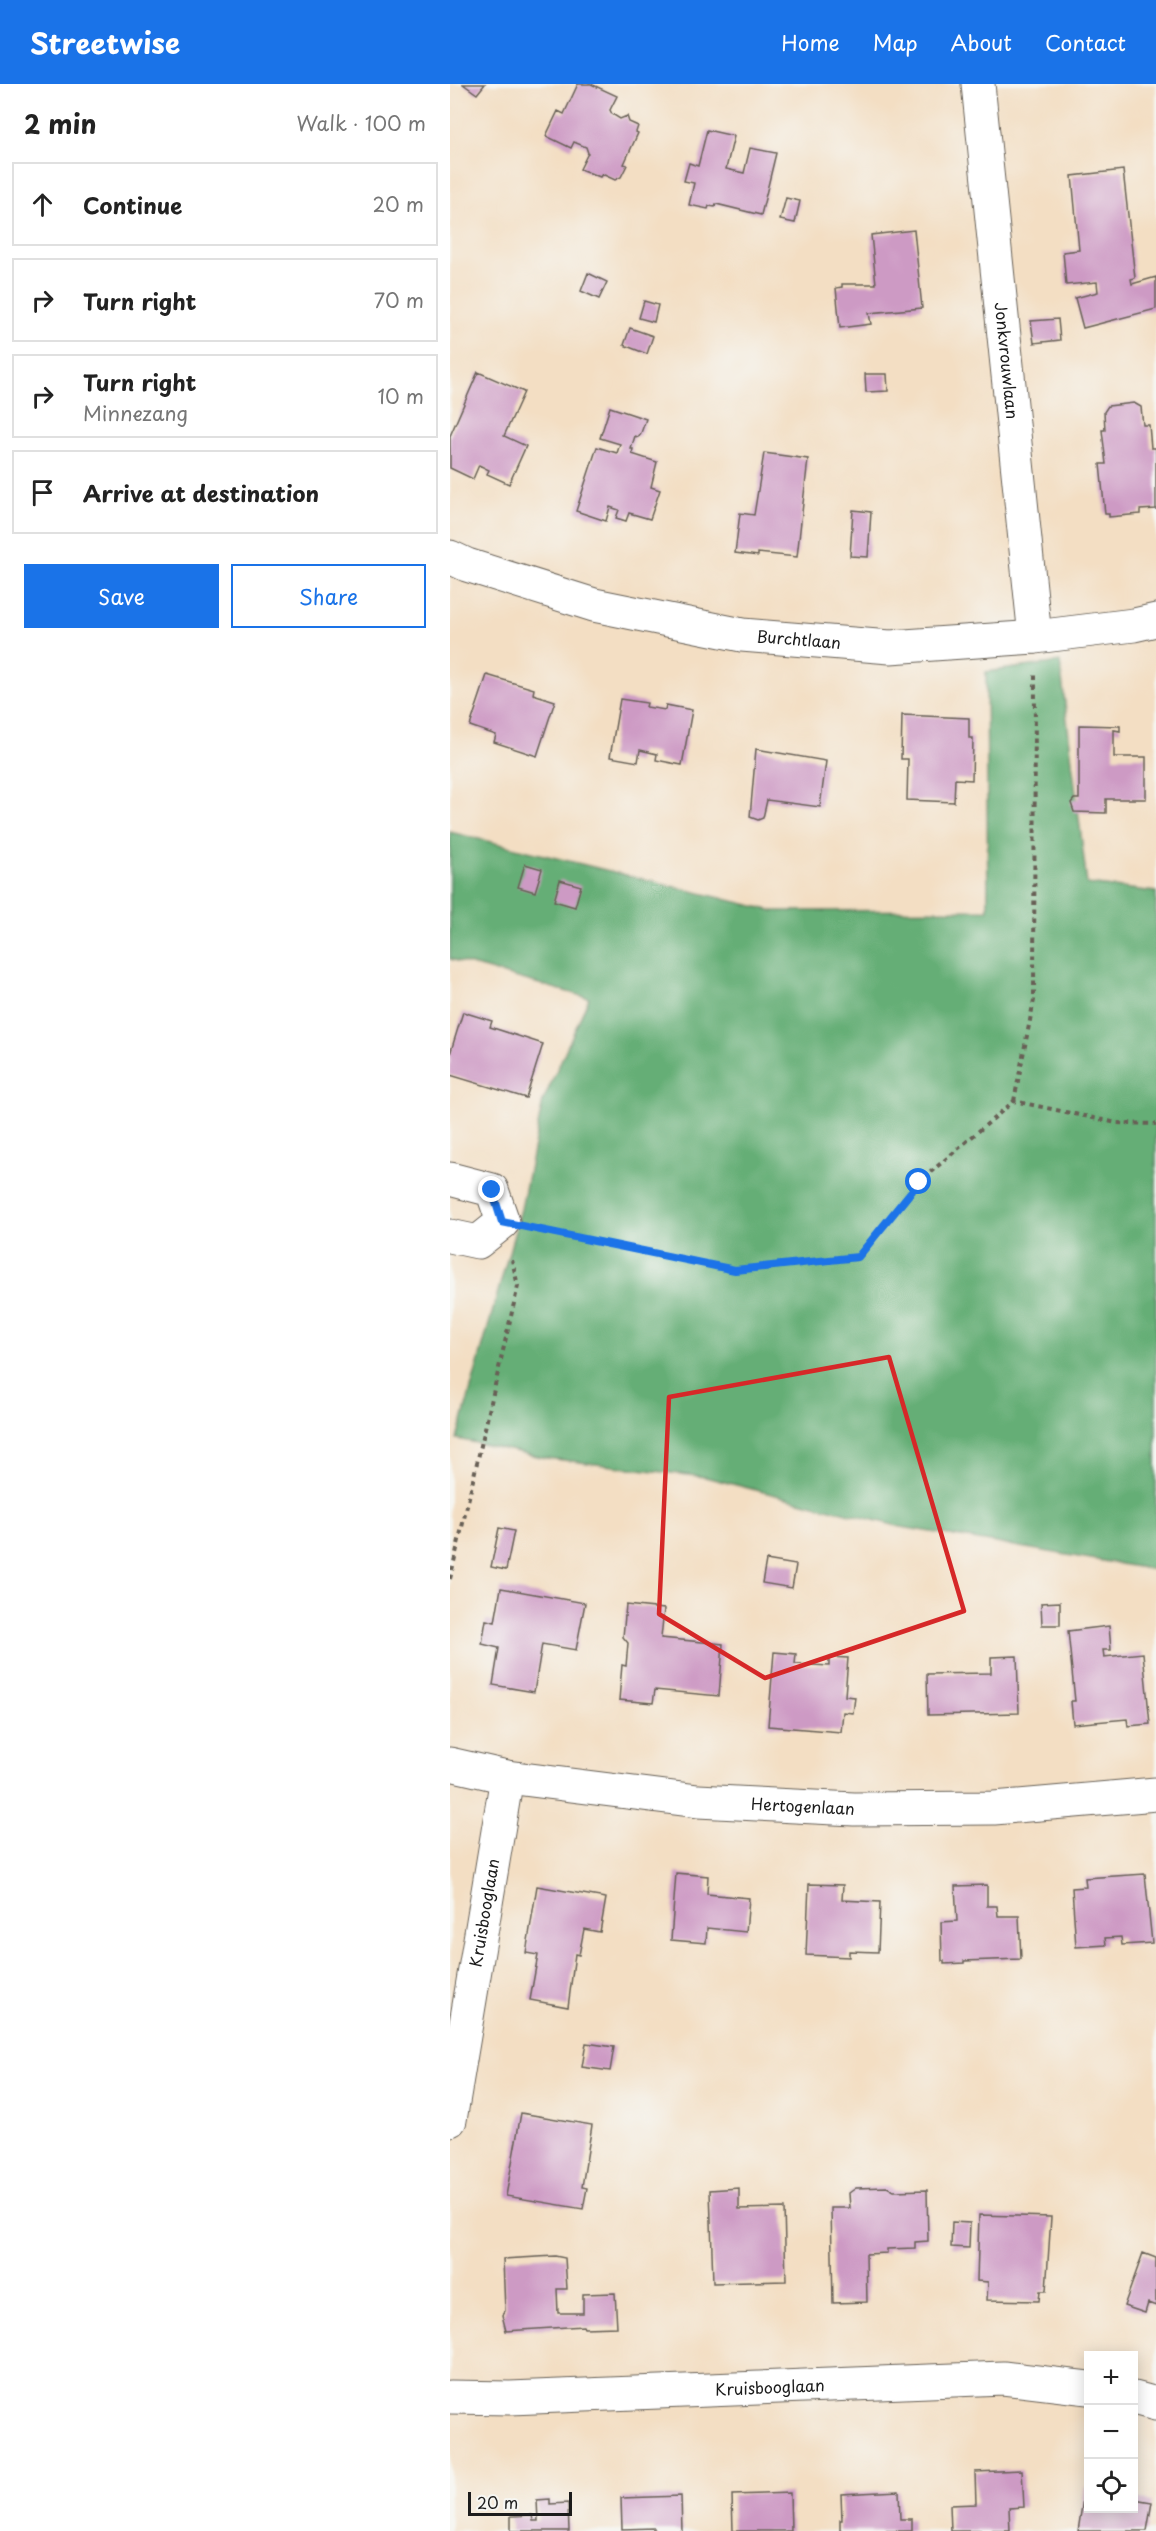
<!DOCTYPE html>
<meta charset="utf-8">
<style>
:root{--surface:#fff;--page:#f6f6f6;--text:#222;--muted:#767676;--line:#e0e0e0;--accent:#1a73e8}
body{margin:0;font-family:"Playpen Sans",sans-serif;background:var(--page);color:var(--text)}
.controls{position:absolute;right:18px;bottom:18px;display:grid;overflow:hidden;border-radius:0px;box-shadow:0 3px 15px #0003}
.controls button{width:54px;height:54px;display:grid;place-items:center;padding:0;border:0;border-bottom:2px solid var(--line);background:var(--surface);color:var(--text);font:30px sans-serif}
.scale{position:absolute;left:18px;bottom:15px;width:104px;box-sizing:border-box;padding-left:6px;border:3px solid #1c1c1c;border-top:0;font-size:16px;line-height:21px;white-space:nowrap;color:#1c1c1c;-webkit-text-stroke:4px #f6f6f2;paint-order:stroke}
.stop{position:absolute;width:18px;height:18px;margin:-14px;border:4px solid #1a73e8;border-radius:50%;background:#fff}
.stop.end{background:#1a73e8;border-color:#fff;box-shadow:0 2px 6px #0008}
.list{margin:0;padding:0;list-style:none}
h2{display:flex;justify-content:space-between;align-items:center;height:78px;margin:0;padding:0 24px;font-size:26px}
h2 small{font-size:20px;font-weight:400;color:var(--muted)}
.list li{display:grid;grid-template-columns:39px 1fr auto;gap:18px;align-items:center;box-sizing:border-box;height:84px;margin:0 12px 12px;padding:0 12px;border:2px solid var(--line);border-radius:0px}
.list b{display:block;font-size:22px;white-space:nowrap}
.list p{margin:0;font-size:20px;white-space:nowrap;color:var(--muted)}
.list em{font-size:20px;font-style:normal;color:var(--muted)}
.actions{display:flex;gap:12px;padding:18px 24px}
.actions a{flex:1;padding:14px 0;border:2px solid var(--accent);border-radius:0px;text-align:center;font-size:21px;color:var(--accent)}
.actions .main{background:var(--accent);color:#fff}
.icon{flex:none;width:33px;height:33px;fill:none;stroke:currentColor;stroke-width:2;stroke-linecap:round;stroke-linejoin:round}
.map{position:relative;flex:none;width:706px;height:2447px;overflow:hidden}
header{display:flex;align-items:center;gap:36px;box-sizing:border-box;height:84px;padding:0 30px;background:var(--accent);color:#fff}
header strong{font-size:28px}
nav{display:flex;gap:33px;margin-inline-start:auto;font-size:21px}
main{display:flex}
aside{flex:1;background:var(--surface)}
.map>svg:first-child{display:block}
.forest{fill:#65ae76;stroke:#406549;stroke-width:1.5}
.building{fill:#cd9ac4}
.lines{fill:none;stroke-linecap:round;stroke-linejoin:round}
.minor-casing{stroke:#676056;stroke-width:35}
.path{stroke:#676056;stroke-width:4;stroke-dasharray:4.5 4.5;stroke-linecap:butt}
.minor{stroke:#fff;stroke-width:33}
.route{stroke:#1a73e8;stroke-width:8}
.marked{fill:none;stroke:#d62828;stroke-width:4.5;stroke-linejoin:round}
.labels{text-anchor:middle;stroke-width:4.5;stroke-linejoin:round;paint-order:stroke}
.street-label{font-size:16px;fill:#1c1c1c;stroke:#f6f6f2}
</style>
<header>
<strong>Streetwise</strong>
<nav><a>Home</a><a>Map</a><a>About</a><a>Contact</a></nav>
</header>
<main>
<aside>
<h2>2 min<small>Walk · 100 m</small></h2>
<ul class="list">
<li><svg class="icon" aria-label="ahead" viewBox="0 0 24 24"><path d="M12 20V5M6 11l6-6 6 6"/></svg><div><b>Continue</b></div><em>20 m</em></li>
<li><svg class="icon" aria-label="right" viewBox="0 0 24 24"><path d="M7 20v-9h11M14 6l5 5-5 5"/></svg><div><b>Turn right</b></div><em>70 m</em></li>
<li><svg class="icon" aria-label="right" viewBox="0 0 24 24"><path d="M7 20v-9h11M14 6l5 5-5 5"/></svg><div><b>Turn right</b><p>Minnezang</p></div><em>10 m</em></li>
<li><svg class="icon" aria-label="arrive" viewBox="0 0 24 24"><path d="M6 21V4h12l-3 4 3 4H6"/></svg><div><b>Arrive at destination</b></div></li>
</ul>
<div class="actions"><a class="main">Save</a><a>Share</a></div>
</aside>
<div class="map">
<svg width="706" height="2447" viewBox="0 0 706 2447">
<rect width="100%" height="100%" fill="#f6f6f2"/>
<filter id="ink" filterUnits="userSpaceOnUse"><feTurbulence type="fractalNoise" baseFrequency=".0167" numOctaves="2"/><feDisplacementMap in="SourceGraphic" scale="12" xChannelSelector="R" yChannelSelector="G"/><feConvolveMatrix kernelMatrix="1 2 1 2 8 2 1 2 1" color-interpolation-filters="sRGB"/></filter>
<filter id="wash" filterUnits="userSpaceOnUse"><feTurbulence type="fractalNoise" baseFrequency=".008" numOctaves="4" result="noise"/><feDisplacementMap in="SourceGraphic" scale="24" xChannelSelector="R" yChannelSelector="G"/><feGaussianBlur stdDeviation="1.35" result="paint"/><feColorMatrix in="noise" values="0 0 0 0 0 0 0 0 0 0 0 0 0 0 0 0 0 1.4 0 .05"/><feComposite in="paint" operator="in"/></filter>
<g filter="url(#wash)">
<rect width="100%" height="100%" fill="#f3dec3"/>
<path class="forest" d="M 610,578 L 637,800 L 706,808 L 706,1486 L 451,1443 L 255,1393 L 96,1374 L 7,1355 L 71,1125 L 93,1017 L 139,914 L 0,875 L 0,748 L 324,827 L 538,826 L 536,588 Z"/>
<g id="blocks">
<path class="building" d="M 13,0 L 35,0 L 27,10 Z
M 128,0 L 141,0 L 167,12 L 160,26 L 162,30 L 170,35 L 177,32 L 179,38 L 188,42 L 186,48 L 188,49 L 174,80 L 177,81 L 171,93 L 165,96 L 152,90 L 150,93 L 130,85 L 138,69 L 136,63 L 124,58 L 121,64 L 96,52 L 108,27 L 114,30 Z
M 257,46 L 284,52 L 276,85 L 294,89 L 300,64 L 326,69 L 311,131 L 266,120 L 265,123 L 259,122 L 258,125 L 239,121 L 244,99 L 234,97 L 239,79 L 248,82 Z
M 673,86 L 685,194 L 681,195 L 682,200 L 706,193 L 706,225 L 633,244 L 625,214 L 648,208 L 647,198 L 616,201 L 613,168 L 629,166 L 622,92 Z
M 336,114 L 350,117 L 345,139 L 330,136 Z
M 464,146 L 472,224 L 419,229 L 421,240 L 390,244 L 386,204 L 392,203 L 392,200 L 426,200 L 421,151 Z
M 138,189 L 157,198 L 149,215 L 131,207 Z
M 194,217 L 208,221 L 204,238 L 189,234 Z
M 608,235 L 610,256 L 584,259 L 581,237 Z
M 180,244 L 203,252 L 197,270 L 174,261 Z
M 28,288 L 74,308 L 54,352 L 76,362 L 59,400 L 37,390 L 39,386 L 29,381 L 23,395 L 0,384 L 0,352 Z
M 415,290 L 437,290 L 438,307 L 416,308 Z
M 684,319 L 691,323 L 693,341 L 699,341 L 701,364 L 706,364 L 706,425 L 690,426 L 690,430 L 659,433 L 659,430 L 655,430 L 650,380 L 656,380 L 652,346 L 655,346 L 654,328 L 658,322 Z
M 160,323 L 196,335 L 191,349 L 188,353 L 185,352 L 181,365 L 183,365 L 182,370 L 207,378 L 201,403 L 210,406 L 200,435 L 179,429 L 176,437 L 166,434 L 169,426 L 160,423 L 156,437 L 126,427 L 147,363 L 167,369 L 170,360 L 150,354 Z
M 314,369 L 358,375 L 347,473 L 308,469 L 308,472 L 285,469 L 290,429 L 304,431 Z
M 403,426 L 421,428 L 418,473 L 400,472 Z
M 37,591 L 84,605 L 83,610 L 105,617 L 87,672 L 44,658 L 46,651 L 20,642 Z
M 170,615 L 197,619 L 196,623 L 215,626 L 216,621 L 242,626 L 232,681 L 206,676 L 207,670 L 190,666 L 188,678 L 160,673 Z
M 452,631 L 519,634 L 519,654 L 523,654 L 522,696 L 505,695 L 504,718 L 457,716 L 458,675 L 451,675 Z
M 629,641 L 670,642 L 670,647 L 664,646 L 664,673 L 696,673 L 696,715 L 656,715 L 656,729 L 624,728 L 621,719 L 624,715 L 629,715 Z
M 306,665 L 376,677 L 370,723 L 317,716 L 313,734 L 308,736 L 300,733 Z
M 75,780 L 92,785 L 85,808 L 68,803 Z
M 110,796 L 131,802 L 125,823 L 104,817 Z
M 13,928 L 42,937 L 40,943 L 93,960 L 76,1014 L 0,991 L 0,970 Z
M 49,1444 L 64,1447 L 56,1486 L 41,1483 Z
M 316,1476 L 346,1481 L 342,1504 L 312,1499 Z
M 51,1504 L 135,1519 L 126,1566 L 92,1560 L 84,1608 L 43,1601 L 49,1564 L 32,1560 L 36,1536 L 45,1538 Z
M 610,1518 L 610,1541 L 592,1541 L 591,1519 Z
M 176,1521 L 214,1525 L 211,1554 L 273,1560 L 269,1612 L 205,1606 L 203,1619 L 169,1616 L 172,1581 L 176,1582 L 178,1559 L 173,1553 Z
M 659,1542 L 661,1566 L 653,1566 L 654,1573 L 693,1569 L 700,1640 L 678,1642 L 677,1635 L 623,1640 L 621,1617 L 625,1617 L 618,1547 Z
M 324,1568 L 346,1570 L 345,1580 L 379,1582 L 379,1573 L 398,1574 L 395,1612 L 405,1613 L 403,1629 L 393,1628 L 391,1648 L 318,1642 Z
M 567,1572 L 569,1629 L 478,1631 L 477,1590 L 541,1589 L 541,1573 Z
M 226,1789 L 258,1792 L 257,1810 L 299,1814 L 296,1848 L 257,1844 L 256,1859 L 221,1856 Z
M 695,1790 L 702,1859 L 672,1861 L 671,1853 L 655,1854 L 656,1861 L 626,1863 L 622,1804 L 636,1803 L 635,1794 Z
M 359,1800 L 393,1801 L 392,1816 L 430,1818 L 428,1868 L 399,1867 L 399,1873 L 356,1871 Z
M 537,1801 L 537,1822 L 547,1822 L 548,1832 L 569,1832 L 571,1875 L 514,1877 L 514,1879 L 494,1880 L 494,1877 L 492,1877 L 491,1838 L 507,1837 L 505,1802 Z
M 87,1802 L 156,1814 L 150,1848 L 134,1845 L 129,1871 L 125,1870 L 118,1923 L 80,1916 L 88,1871 L 76,1869 Z
M 136,1959 L 164,1963 L 160,1987 L 132,1983 Z
M 71,2029 L 142,2041 L 132,2103 L 137,2104 L 133,2125 L 56,2112 Z
M 437,2103 L 444,2107 L 477,2106 L 478,2157 L 465,2158 L 465,2164 L 437,2165 L 437,2169 L 416,2170 L 417,2218 L 383,2219 L 381,2124 L 400,2124 L 399,2109 L 406,2104 Z
M 289,2104 L 289,2125 L 334,2124 L 336,2197 L 263,2199 L 260,2106 Z
M 529,2131 L 601,2133 L 596,2207 L 590,2207 L 589,2217 L 537,2216 L 538,2198 L 527,2197 Z
M 502,2138 L 520,2139 L 519,2164 L 501,2163 Z
M 693,2169 L 706,2174 L 706,2222 L 698,2219 L 695,2229 L 674,2222 Z
M 105,2172 L 115,2174 L 117,2205 L 107,2205 L 108,2229 L 133,2229 L 133,2210 L 165,2209 L 167,2243 L 134,2244 L 133,2242 L 56,2247 L 52,2231 L 55,2227 L 53,2175 Z
M 572,2386 L 574,2423 L 559,2424 L 560,2447 L 501,2447 L 500,2421 L 526,2420 L 525,2388 Z
M 635,2403 L 638,2404 L 638,2424 L 684,2424 L 684,2415 L 702,2418 L 697,2447 L 628,2447 Z
M 449,2407 L 450,2435 L 462,2435 L 462,2447 L 390,2447 L 390,2436 L 392,2436 L 391,2410 Z
M 340,2409 L 341,2447 L 283,2447 L 282,2411 Z
M 231,2412 L 232,2447 L 204,2447 L 204,2444 L 172,2445 L 171,2414 Z
M 100,2415 L 100,2420 L 118,2419 L 119,2447 L 61,2447 L 61,2432 L 82,2431 L 83,2437 L 88,2437 L 87,2416 Z"/>
</g>
</g>
<g filter="url(#ink)">
<use href="#blocks" fill-opacity="0" stroke="#676056" stroke-width="1.5"/>
<g class="lines">
<defs>
<g id="minor">
<path id="s1" d="M 528,0 L 585,553"/>
<path id="s2" d="M 0,473 L 17,481 L 144,521 L 292,551 L 440,563 L 585,553 L 684,541 L 706,536"/>
<path d="M 0,1095 L 42,1106 L 53,1138 L 28,1158 L 0,1152"/>
<path id="s3" d="M 0,1680 L 57,1693 L 248,1717 L 404,1725 L 544,1724 L 706,1710"/>
<path id="s4" d="M 0,2036 L 57,1693"/>
<path id="s5" d="M 0,2313 L 60,2314 L 553,2294 L 638,2304"/>
<path d="M 684,2314 L 706,2320"/>
</g>
</defs>
<use href="#minor" class="minor-casing"/>
<path class="path" d="M 564,1017 L 584,916 L 585,588
M 84,1145 L 285,1186 L 408,1174 L 469,1098 L 564,1017 L 667,1039 L 706,1040
M 0,1495 L 68,1202 L 62,1176"/>
<use href="#minor" class="minor"/>
</g>
</g>
<g class="lines" filter="url(#ink)">
<path class="route" d="M 42,1106 L 52,1138 L 285,1186 L 408,1173 L 469,1098"/>
</g>
<path class="marked" d="M 439,1273 L 514,1527 L 315,1594 L 209,1530 L 219,1313 Z"/>
<g class="labels">
<g class="street-label">
<text dy="6" stroke="none"><textPath href="#s1" startOffset="278">Jonkvrouwlaan</textPath></text>
<text dy="6" stroke="none"><textPath href="#s2" startOffset="360">Burchtlaan</textPath></text>
<text dy="6" stroke="none"><textPath href="#s3" startOffset="356">Hertogenlaan</textPath></text>
<text dy="6" stroke="none"><textPath href="#s4" startOffset="210">Kruisbooglaan</textPath></text>
<text dy="6" stroke="none"><textPath href="#s5" startOffset="320">Kruisbooglaan</textPath></text>
</g>
</g>
</svg>
<div class="controls">
<button>+</button>
<button>−</button>
<button><svg class="icon" aria-label="locate" viewBox="0 0 24 24"><circle cx="12" cy="12" r="6"/><path d="M12 2v4M12 18v4M2 12h4M18 12h4"/></svg></button>
</div>
<div class="scale">20 m</div>
<div class="stop" style="left:469px;top:1098px"></div>
<div class="stop end" style="left:42px;top:1106px"></div>
</div>
</main>
